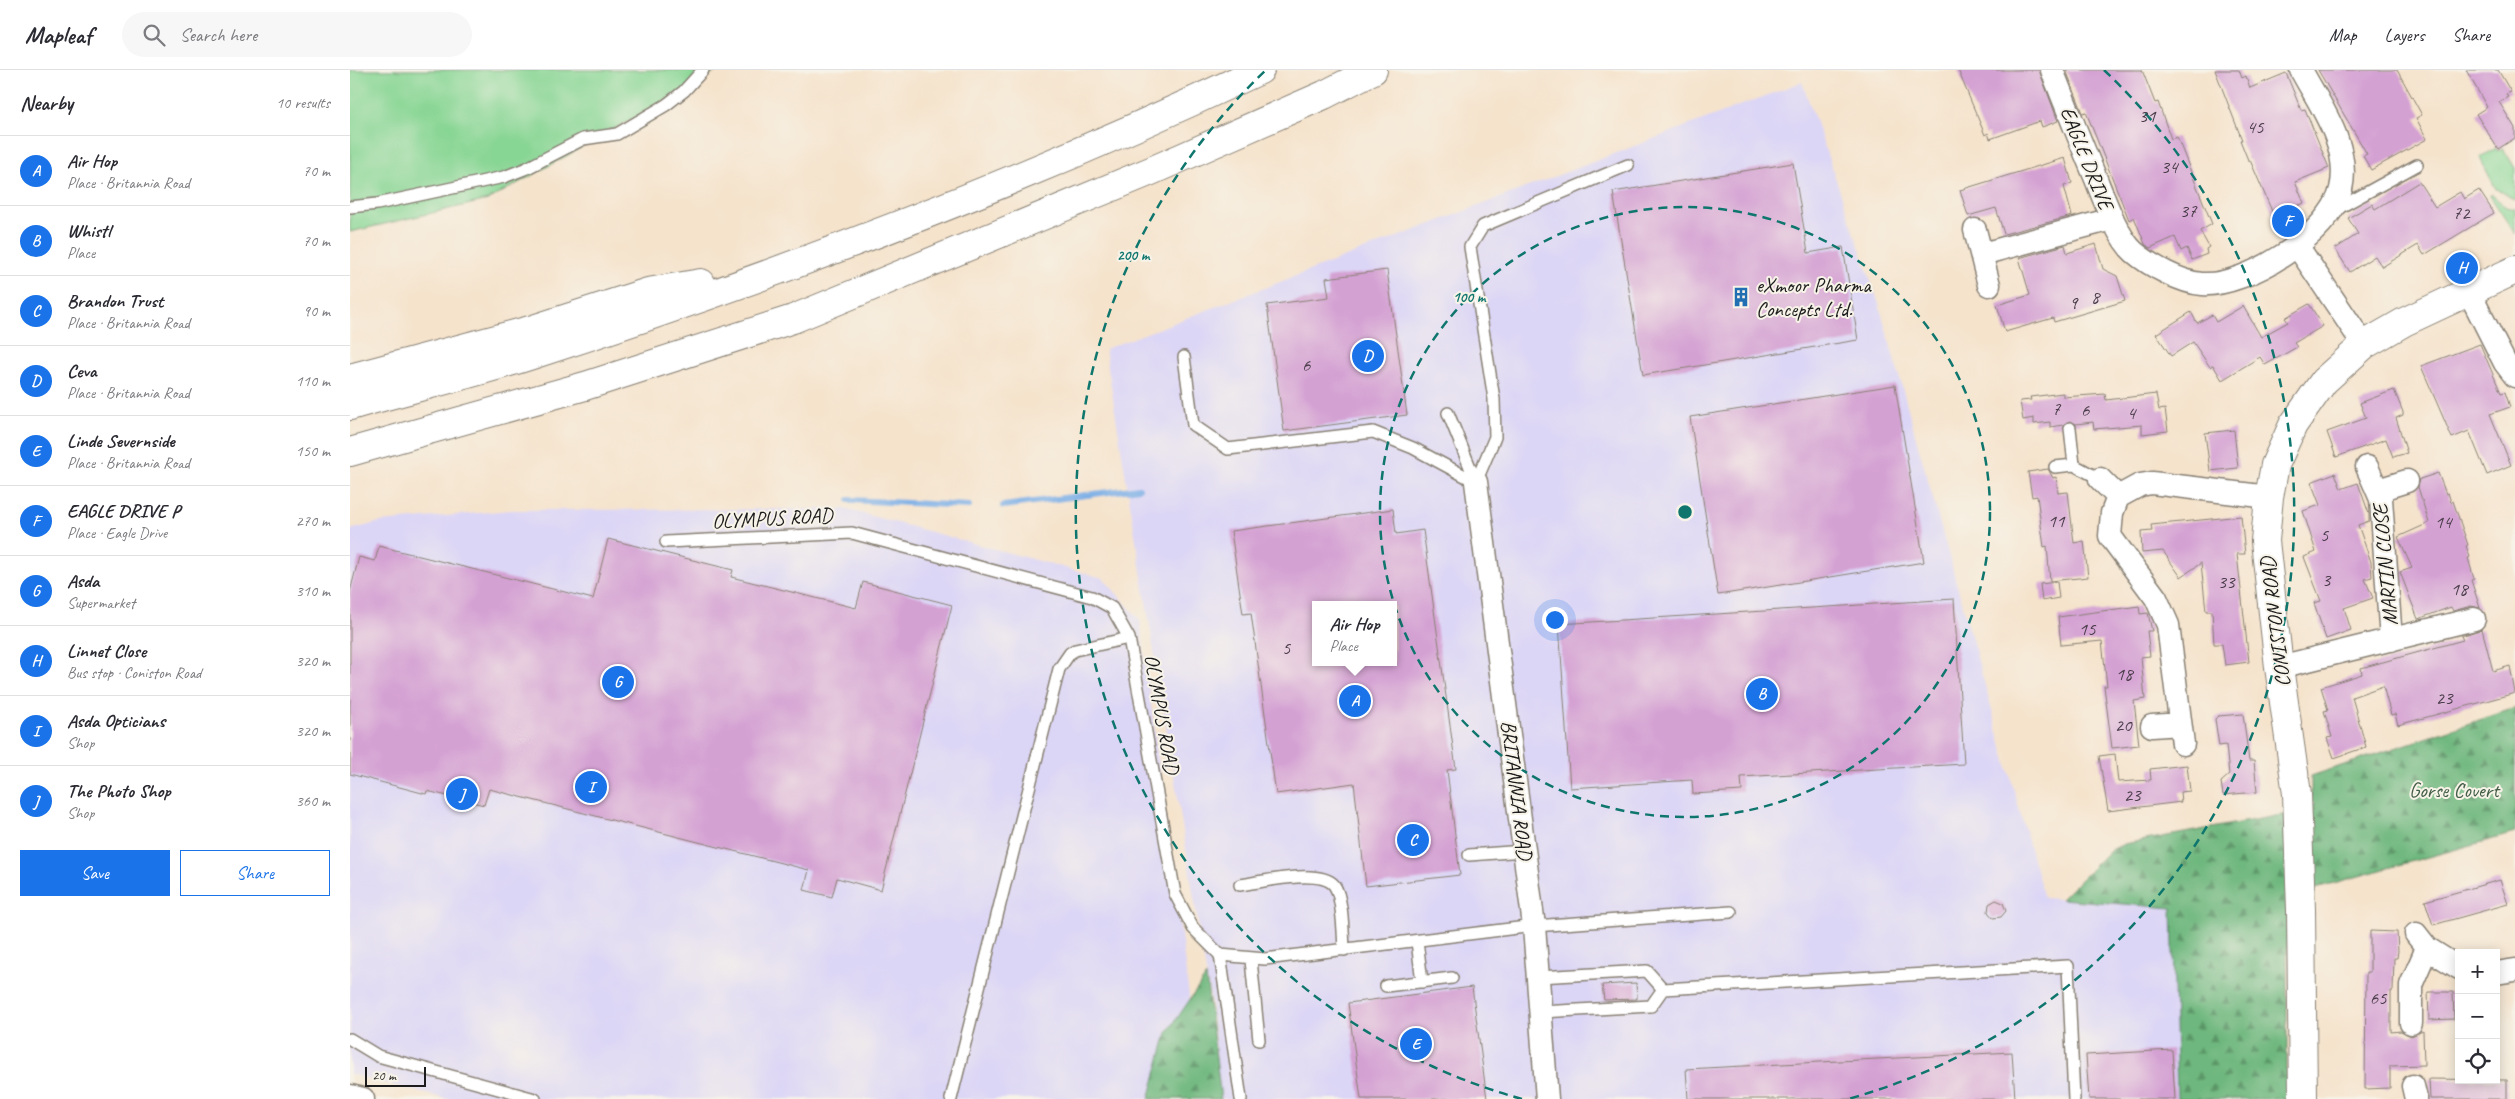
<!DOCTYPE html>
<meta charset="utf-8">
<style>
:root{--surface:#fff;--page:#f7f7f7;--text:#2b2b33;--muted:#7c7c81;--line:#e1e1e2;--accent:#1a73e8}
body{margin:0;font-family:Caveat,sans-serif;background:var(--page);color:var(--text)}
.controls{position:absolute;right:15px;bottom:15px;display:grid;overflow:hidden;border-radius:0px;box-shadow:0 2px 12px #0003}
.controls button{width:45px;height:45px;display:grid;place-items:center;padding:0;border:0;border-bottom:1px solid var(--line);background:var(--surface);color:var(--text);font:25px sans-serif}
.scale{position:absolute;left:15px;bottom:12px;width:61px;box-sizing:border-box;padding-left:5px;border:2px solid #1c1c1c;border-top:0;font-size:14px;line-height:18px;white-space:nowrap;color:#1c1c1c;-webkit-text-stroke:4px #f7f3e8;paint-order:stroke}
.you{position:absolute;left:1204px;top:549px;width:18px;height:18px;margin:-12px;border:4px solid #fff;border-radius:50%;background:#1a73e8;box-shadow:0 0 0 8px #1a73e833}
.badge{display:grid;place-items:center;width:32px;height:32px;border-radius:50%;background:var(--accent);color:#fff;font-size:16px;font-weight:700}
.pin{position:absolute;translate:-50% -50%;border:2px solid #fff;box-shadow:0 1px 5px #0006}
.popup{position:absolute;left:962px;top:531px;width:85px;height:65px;box-sizing:border-box;display:grid;place-content:center;border-radius:0px;background:var(--surface);filter:drop-shadow(0 1px 4px #0005);font-size:16px;white-space:nowrap;color:var(--muted)}
.popup b{font-size:19px;color:var(--text)}
.popup::after{content:'';position:absolute;left:50%;top:100%;margin-left:-10px;border:10px solid transparent;border-top-color:var(--surface)}
.list{margin:0;padding:0;list-style:none}
h2{display:flex;justify-content:space-between;align-items:center;height:65px;margin:0;padding:0 20px;font-size:21px}
h2 small{font-size:16px;font-weight:400;color:var(--muted)}
.list li{display:grid;grid-template-columns:32px 1fr auto;gap:15px;align-items:center;box-sizing:border-box;height:70px;padding:0 20px;border-top:1px solid var(--line)}
.list b{display:block;font-size:19px;white-space:nowrap}
.list p{margin:0;font-size:16px;white-space:nowrap;color:var(--muted)}
.list em{font-size:16px;font-style:normal;color:var(--muted)}
.actions{display:flex;gap:10px;padding:15px 20px}
.actions a{flex:1;padding:11px 0;border:1px solid var(--accent);border-radius:0px;text-align:center;font-size:18px;color:var(--accent)}
.actions .main{background:var(--accent);color:#fff}
.icon{flex:none;width:28px;height:28px;fill:none;stroke:currentColor;stroke-width:2;stroke-linecap:round;stroke-linejoin:round}
.map{position:relative;flex:none;width:2165px;height:1029px;overflow:hidden}
header{display:flex;align-items:center;gap:30px;box-sizing:border-box;height:70px;padding:0 25px;background:var(--surface);border-bottom:1px solid var(--line)}
header strong{font-size:24px}
nav{display:flex;gap:28px;margin-inline-start:auto;font-size:18px}
.search{width:350px;height:45px;background:var(--page);display:flex;align-items:center;gap:12px;box-sizing:border-box;padding:0 18px;border-radius:28px;color:var(--muted);font-size:19px}
main{display:flex}
aside{flex:1;background:var(--surface)}
.map>svg:first-child{display:block}
.built{fill:#dcd6f6;fill-rule:evenodd}
.green{fill:#88d694;stroke:#527958}
.forest{fill:url(#forest-firs);stroke:#456a4d}
.lines{fill:none;stroke-linecap:round;stroke-linejoin:round}
.stream{stroke:#79ade6;stroke-width:6}
.building{fill:#d4a1d3;fill-rule:evenodd}
.service-casing{stroke:#888074;stroke-width:14}
.minor-casing{stroke:#888074;stroke-width:25}
.tertiary-casing{stroke:#888074;stroke-width:30}
.motorway-casing{stroke:#888074;stroke-width:30}
.service{stroke:#fff;stroke-width:11}
.minor{stroke:#fff;stroke-width:22}
.tertiary{stroke:#fff;stroke-width:28}
.motorway{stroke:#fff;stroke-width:28}
.ring{fill:none;stroke:#0f766e;stroke-width:2.5;stroke-dasharray:9 6}
.labels{text-anchor:middle;stroke-width:4;stroke-linejoin:round;paint-order:stroke}
.number-label{font-size:19px;fill:#4a3d4a}
.street-label{font-size:21px;fill:#1c1c1c;stroke:#f7f3e8}
.poi-label{font-size:21px;fill:#1c1c1c;stroke:#f7f3e8;text-anchor:start}
.park-label{font-size:21px;fill:#425d46;stroke:#f7f3e8}
.centre{fill:#0f766e;stroke:#f7f3e8;stroke-width:2.5}
.ring-label{font-size:15px;text-anchor:middle;font-weight:bold;fill:#0f766e;stroke:#f7f3e8;stroke-width:4;stroke-linejoin:round;paint-order:stroke}
</style>
<header>
<strong>Mapleaf</strong>
<div class="search"><svg class="icon" aria-label="search" viewBox="0 0 24 24"><circle cx="10" cy="10" r="6"/><path d="M15 15l6 6"/></svg>Search here</div>
<nav><a>Map</a><a>Layers</a><a>Share</a></nav>
</header>
<main>
<aside>
<h2>Nearby<small>10 results</small></h2>
<ul class="list">
<li><span class="badge">A</span><div><b>Air Hop</b><p>Place · Britannia Road</p></div><em>70 m</em></li>
<li><span class="badge">B</span><div><b>Whistl</b><p>Place</p></div><em>70 m</em></li>
<li><span class="badge">C</span><div><b>Brandon Trust</b><p>Place · Britannia Road</p></div><em>90 m</em></li>
<li><span class="badge">D</span><div><b>Ceva</b><p>Place · Britannia Road</p></div><em>110 m</em></li>
<li><span class="badge">E</span><div><b>Linde Severnside</b><p>Place · Britannia Road</p></div><em>150 m</em></li>
<li><span class="badge">F</span><div><b>EAGLE DRIVE P</b><p>Place · Eagle Drive</p></div><em>270 m</em></li>
<li><span class="badge">G</span><div><b>Asda</b><p>Supermarket</p></div><em>310 m</em></li>
<li><span class="badge">H</span><div><b>Linnet Close</b><p>Bus stop · Coniston Road</p></div><em>320 m</em></li>
<li><span class="badge">I</span><div><b>Asda Opticians</b><p>Shop</p></div><em>320 m</em></li>
<li><span class="badge">J</span><div><b>The Photo Shop</b><p>Shop</p></div><em>360 m</em></li>
</ul>
<div class="actions"><a class="main">Save</a><a>Share</a></div>
</aside>
<div class="map">
<svg width="2165" height="1029" viewBox="0 0 2165 1029">
<defs>
<pattern id="forest-firs" width="22" height="20" patternUnits="userSpaceOnUse" patternTransform="scale(1.25)"><rect width="22" height="20" fill="#6eb77e"/><path d="M5 1l3.5 6h-7zM16 11l3.5 6h-7z" fill="#5a9466"/></pattern>
</defs>
<rect width="100%" height="100%" fill="#f7f3e8"/>
<filter id="ink" filterUnits="userSpaceOnUse"><feTurbulence type="fractalNoise" baseFrequency=".02" numOctaves="2"/><feDisplacementMap in="SourceGraphic" scale="10" xChannelSelector="R" yChannelSelector="G"/><feConvolveMatrix kernelMatrix="1 2 1 2 8 2 1 2 1" color-interpolation-filters="sRGB"/></filter>
<filter id="wash" filterUnits="userSpaceOnUse"><feTurbulence type="fractalNoise" baseFrequency=".0096" numOctaves="4" result="noise"/><feDisplacementMap in="SourceGraphic" scale="20" xChannelSelector="R" yChannelSelector="G"/><feGaussianBlur stdDeviation="1.12" result="paint"/><feColorMatrix in="noise" values="0 0 0 0 0 0 0 0 0 0 0 0 0 0 0 0 0 1.4 0 .05"/><feComposite in="paint" operator="in"/></filter>
<g filter="url(#wash)">
<rect width="100%" height="100%" fill="#f5e3cc"/>
<path class="built" d="M 1452,12 L 1529,234 L 1694,828 L 1822,837 L 1827,1029 L 871,1029 L 861,933 L 755,279 ZM 966,535 L 1044,535 L 1044,592 L 966,592 Z
M 495,439 L 753,508 L 790,550 L 840,933 L 815,1029 L 96,1029 L 0,1004 L 0,460 L 30,452 L 161,440 Z"/>
<path class="green" d="M 0,0 L 369,0 L 138,130 L 0,162 Z
M 2146,78 L 2147,81 L 2153,78 L 2165,98 L 2165,130 L 2146,119 L 2130,88 Z
M 2141,124 L 2156,137 L 2165,139 L 2165,164 L 2140,126 Z"/>
<path class="forest" d="M 2165,638 L 2165,763 L 1962,819 L 1961,706 Z
M 1937,744 L 1937,1029 L 1827,1029 L 1822,838 L 1711,829 L 1759,781 L 1774,774 Z
M 856,906 L 871,1029 L 799,1029 L 817,963 Z"/>
<g class="lines">
<path class="stream" d="M 499,430 L 619,436
M 653,436 L 789,418"/>
</g>
<g id="blocks">
<path class="building" d="M 1608,0 L 1689,0 L 1708,51 L 1692,57 L 1690,51 L 1640,69 L 1638,63 L 1635,65 Z
M 1716,0 L 1792,0 L 1805,33 L 1808,32 L 1821,69 L 1827,67 L 1862,154 L 1850,161 L 1859,177 L 1856,179 L 1857,184 L 1842,190 L 1837,178 L 1831,181 L 1825,167 L 1800,178 L 1795,174 L 1784,147 L 1779,150 L 1736,42 L 1733,43 Z
M 1865,0 L 1889,0 L 1892,8 L 1896,6 L 1900,18 L 1936,3 L 1951,40 L 1955,39 L 1979,98 L 1945,112 L 1954,133 L 1943,138 L 1945,143 L 1931,149 L 1929,144 L 1924,146 L 1900,90 L 1898,90 L 1890,70 L 1892,70 Z
M 1968,0 L 2047,0 L 2072,45 L 2066,48 L 2077,69 L 2021,100 L 2013,86 L 2017,84 Z
M 2116,0 L 2148,0 L 2161,22 L 2156,24 L 2158,27 L 2149,32 L 2165,58 L 2165,68 L 2148,79 L 2126,44 L 2137,37 Z
M 1715,88 L 1722,113 L 1714,116 L 1722,146 L 1654,164 L 1646,138 L 1618,146 L 1610,120 Z
M 1443,93 L 1458,183 L 1493,177 L 1508,270 L 1293,305 L 1263,122 Z
M 2069,112 L 2085,137 L 2110,122 L 2114,129 L 2129,120 L 2144,143 L 2074,185 L 2068,175 L 2032,197 L 2025,186 L 2000,202 L 1985,179 L 2008,164 L 1998,148 L 2022,134 L 2025,139 Z
M 1746,174 L 1753,199 L 1767,206 L 1775,231 L 1704,252 L 1703,248 L 1655,262 L 1647,235 L 1680,225 L 1669,188 L 1715,175 L 1717,183 Z
M 1037,200 L 1057,345 L 934,361 L 917,235 L 979,227 L 976,208 Z
M 1959,234 L 1973,256 L 1944,273 L 1947,277 L 1915,295 L 1910,287 L 1872,310 L 1863,295 L 1860,297 L 1843,272 L 1821,286 L 1806,264 L 1841,242 L 1847,253 L 1862,245 L 1866,252 L 1893,236 L 1911,267 L 1938,252 L 1935,248 Z
M 2130,274 L 2151,323 L 2155,322 L 2160,337 L 2140,344 L 2161,395 L 2137,405 L 2119,361 L 2102,368 L 2071,296 Z
M 1545,315 L 1574,492 L 1368,525 L 1340,347 Z
M 2044,320 L 2053,342 L 2053,345 L 2046,348 L 2057,383 L 2043,387 L 2036,369 L 1986,387 L 1977,362 L 2016,348 L 2010,333 Z
M 1713,323 L 1713,327 L 1755,324 L 1756,330 L 1806,324 L 1809,340 L 1815,339 L 1818,361 L 1792,364 L 1792,355 L 1744,359 L 1743,352 L 1726,354 L 1720,351 L 1713,355 L 1700,357 L 1700,352 L 1684,354 L 1684,348 L 1673,350 L 1670,331 L 1681,330 L 1680,327 Z
M 1884,360 L 1888,398 L 1860,401 L 1855,363 Z
M 1698,399 L 1703,408 L 1706,407 L 1708,423 L 1718,422 L 1724,473 L 1734,471 L 1738,507 L 1700,511 L 1697,476 L 1694,477 L 1687,426 L 1682,427 L 1678,402 Z
M 1985,403 L 1991,419 L 2008,413 L 2019,444 L 2019,451 L 2008,455 L 2021,492 L 2022,507 L 2015,509 L 2023,528 L 1994,538 L 2001,560 L 1976,569 L 1964,533 L 1971,531 L 1954,487 L 1966,482 L 1953,441 L 1970,435 L 1961,412 Z
M 2088,403 L 2096,424 L 2098,423 L 2101,432 L 2103,431 L 2118,475 L 2116,476 L 2120,487 L 2118,488 L 2124,509 L 2121,510 L 2130,538 L 2121,536 L 2103,541 L 2101,537 L 2068,549 L 2050,502 L 2062,498 L 2048,467 L 2079,453 L 2068,417 L 2070,409 Z
M 1043,439 L 1046,464 L 1073,460 L 1106,699 L 1097,700 L 1110,805 L 1016,816 L 1004,713 L 926,724 L 901,543 L 893,544 L 881,461 ZM 966,535 L 1044,535 L 1044,592 L 966,592 Z
M 1891,446 L 1895,484 L 1887,484 L 1899,592 L 1875,595 L 1872,574 L 1864,574 L 1862,541 L 1856,541 L 1851,493 L 1831,507 L 1813,481 L 1792,483 L 1791,462 L 1802,461 L 1801,455 Z
M 258,469 L 383,500 L 381,507 L 506,538 L 513,512 L 602,535 L 531,820 L 487,808 L 482,827 L 454,820 L 459,800 L 139,719 L 134,735 L 77,721 L 76,724 L 0,704 L 0,522 L 9,487 L 25,491 L 29,476 L 243,529 Z
M 1707,512 L 1709,528 L 1692,531 L 1690,514 Z
M 1604,529 L 1614,694 L 1391,707 L 1392,721 L 1343,724 L 1342,710 L 1220,718 L 1209,554 Z
M 1789,536 L 1790,544 L 1798,543 L 1802,561 L 1797,561 L 1800,586 L 1791,587 L 1795,629 L 1784,631 L 1789,675 L 1762,678 L 1754,616 L 1757,616 L 1752,571 L 1711,575 L 1708,547 Z
M 2132,559 L 2143,601 L 2160,596 L 2165,623 L 2048,655 L 2045,644 L 2041,645 L 2033,616 L 2002,627 L 2016,677 L 1984,688 L 1977,668 L 1982,667 L 1974,641 L 1978,640 L 1971,617 L 2012,604 L 2011,598 L 2113,570 L 2111,566 Z
M 1893,644 L 1899,691 L 1904,691 L 1907,722 L 1873,725 L 1871,712 L 1879,705 L 1876,675 L 1869,676 L 1865,649 L 1868,646 Z
M 1765,684 L 1768,712 L 1801,710 L 1800,699 L 1837,695 L 1840,721 L 1830,722 L 1831,732 L 1758,741 L 1749,686 Z
M 2150,810 L 2158,834 L 2083,855 L 2075,831 Z
M 1646,830 L 1653,833 L 1656,841 L 1651,847 L 1643,848 L 1638,842 L 1639,834 Z
M 2020,861 L 2047,862 L 2048,881 L 2047,888 L 2044,888 L 2043,921 L 2041,921 L 2041,962 L 2051,961 L 2061,966 L 2073,961 L 2074,995 L 2040,996 L 2040,1018 L 2015,1019 L 2016,902 L 2020,902 Z
M 1286,913 L 1287,929 L 1254,930 L 1252,915 Z
M 1122,917 L 1137,1029 L 1011,1029 L 998,933 Z
M 2078,922 L 2103,922 L 2104,949 L 2079,950 Z
M 1822,980 L 1825,1029 L 1739,1029 L 1736,985 Z
M 1662,982 L 1665,1029 L 1338,1029 L 1336,999 Z
M 2079,1009 L 2157,1010 L 2157,1029 L 2080,1029 Z"/>
</g>
</g>
<g filter="url(#ink)">
<use href="#blocks" fill-opacity="0" stroke="#888074" stroke-width="1"/>
<g class="lines">
<defs>
<path id="service" d="M 0,137 L 27,134 L 154,107 L 177,98 L 233,69 L 267,64 L 316,35 L 334,21 L 353,0
M 1985,140 L 2067,95
M 834,287 L 843,355 L 878,379 L 1023,362 L 1063,378 L 1126,412
M 1098,343 L 1126,412
M 1720,358 L 1724,395
M 1705,397 L 1724,395 L 1750,409
M 1126,412 L 1145,367 L 1144,329 L 1120,177 L 1133,156 L 1278,95
M 316,472 L 502,463 L 742,527 L 762,538 L 779,568 L 825,824 L 843,858 L 870,885 L 915,889 L 1184,856 L 1381,842
M 1119,785 L 1174,781
M 890,815 C 910,812 970,798 984,815 C 993,827 993,864 994,880
M 1067,871 L 1072,912
M 870,885 L 891,1029
M 901,890 L 909,970
M 1188,907 L 1297,901 L 1313,919 L 1301,936 L 1191,942
M 1036,916 L 1102,908
M 1313,919 L 1718,896 L 1724,1029
M 0,969 L 28,986 L 185,1029
M 601,1029 L 709,599 L 720,583 L 725,580 L 779,568"/>
<path id="minor" d="M 1702,0 C 1716,36 1731,73 1746,109 C 1754,129 1768,168 1784,182 C 1799,195 1832,213 1852,214 C 1896,217 1981,164 1991,119 C 2001,76 1970,36 1951,0
M 1625,160 L 1639,215
M 1948,177 L 2014,275
M 1632,184 L 1762,149
M 2119,222 L 2155,293 L 2165,306
M 2017,397 L 2031,429 L 2041,570
M 1750,409 L 1768,427
M 1126,412 L 1184,856 L 1197,1029
M 2028,420 L 2057,411
M 1929,597 L 2124,549
M 1802,656 L 1830,654
M 1833,674 L 1818,555 L 1806,528 L 1760,466 L 1762,443 L 1768,427 L 1790,415 L 1802,413 L 1919,427
M 2066,864 L 2077,878 L 2109,898
M 2146,903 L 2165,900
M 2061,953 L 2061,915 L 2077,878
M 2063,1016 L 2066,1029
M 0,1026 L 13,1029"/>
<path id="tertiary" d="M 1953,1029 L 1951,840 L 1947,724 L 1929,597 L 1915,471 L 1919,427 L 1925,395 L 1943,355 L 1974,311 L 2014,275 L 2054,252 L 2165,200"/>
<path id="motorway" d="M 0,308 L 180,260 L 298,222 L 351,213
M 0,336 C 59,319 120,305 179,286 C 429,205 672,113 910,0
M 0,382 L 235,316 L 443,249 L 801,101 L 974,25 L 1023,0"/>
</defs>
<use href="#service" class="service-casing"/>
<use href="#minor" class="minor-casing"/>
<use href="#tertiary" class="tertiary-casing"/>
<use href="#motorway" class="motorway-casing"/>
<use href="#service" class="service"/>
<use href="#minor" class="minor"/>
<use href="#tertiary" class="tertiary"/>
<use href="#motorway" class="motorway"/>
</g>
</g>
<g class="ring">
<circle cx="1335" cy="442" r="305"/>
<path d="M1172 1029A609 609 0 0 1 916 0M1754 0A609 609 0 0 1 1498 1029"/>
</g>
<defs>
<symbol id="building-bare" viewBox="-9 -9 18 18"><path d="M-4-6H4V6H1V3H-1V6H-4ZM-2.5-4.3h1.7v1.8h-1.7ZM.8-4.3h1.7v1.8H.8ZM-2.5-1h1.7V.8h-1.7ZM.8-1h1.7V.8H.8Z" fill="#1f6fb2" stroke="#f7f3e8" stroke-width="2.5" paint-order="stroke"/></symbol>
</defs>
<g fill-rule="evenodd">
<use href="#building-bare" x="1377" y="213" width="28" height="28"/>
</g>
<g class="labels">
<g class="number-label">
<text x="1797" y="52">31</text>
<text x="1905" y="63">45</text>
<text x="1819" y="103">34</text>
<text x="1838" y="147">37</text>
<text x="2111" y="149">72</text>
<text x="1745" y="233">8</text>
<text x="1723" y="239">9</text>
<text x="956" y="301">6</text>
<text x="1706" y="345">7</text>
<text x="1735" y="346">6</text>
<text x="1781" y="349">4</text>
<text x="1706" y="457">11</text>
<text x="2093" y="458">14</text>
<text x="1974" y="471">5</text>
<text x="1976" y="516">3</text>
<text x="1876" y="518">33</text>
<text x="2109" y="525">18</text>
<text x="1737" y="565">15</text>
<text x="936" y="584">5</text>
<text x="1774" y="610">18</text>
<text x="2094" y="634">23</text>
<text x="1773" y="661">20</text>
<text x="1782" y="731">23</text>
<text x="2028" y="934">65</text>
</g>
<g class="street-label">
<text transform="translate(1737 88) rotate(68)" y="7">EAGLE DRIVE</text>
<text transform="translate(422 448) rotate(-3)" y="7">OLYMPUS ROAD</text>
<text transform="translate(2035 495) rotate(-95)" y="7">MARTIN CLOSE</text>
<text transform="translate(1925 552) rotate(-97)" y="7">CONISTON ROAD</text>
<text transform="translate(812 644) rotate(80)" y="7">OLYMPUS ROAD</text>
<text transform="translate(1167 720) rotate(83)" y="7">BRITANNIA ROAD</text>
</g>
<g class="poi-label">
<text x="1406" y="222">eXmoor Pharma<tspan x="1406" dy="24">Concepts Ltd.</tspan></text>
</g>
<g class="park-label">
<text x="2104" y="727">Gorse Covert</text>
</g>
</g>
<circle cx="1335" cy="442" r="8" class="centre"/>
<g class="ring-label">
<text x="783" y="190">200 m</text>
<text x="1119" y="232">100 m</text>
</g>
</svg>
<div class="controls">
<button>+</button>
<button>−</button>
<button><svg class="icon" aria-label="locate" viewBox="0 0 24 24"><circle cx="12" cy="12" r="6"/><path d="M12 2v4M12 18v4M2 12h4M18 12h4"/></svg></button>
</div>
<div class="scale">20 m</div>
<div class="you"></div>
<div class="pin badge" style="left:1005px;top:631px">A</div>
<div class="popup"><b>Air Hop</b>Place</div>
<div class="pin badge" style="left:1412px;top:624px">B</div>
<div class="pin badge" style="left:1063px;top:770px">C</div>
<div class="pin badge" style="left:1018px;top:286px">D</div>
<div class="pin badge" style="left:1066px;top:974px">E</div>
<div class="pin badge" style="left:1938px;top:151px">F</div>
<div class="pin badge" style="left:268px;top:612px">G</div>
<div class="pin badge" style="left:2112px;top:198px">H</div>
<div class="pin badge" style="left:241px;top:717px">I</div>
<div class="pin badge" style="left:112px;top:724px">J</div>
</div>
</main>
